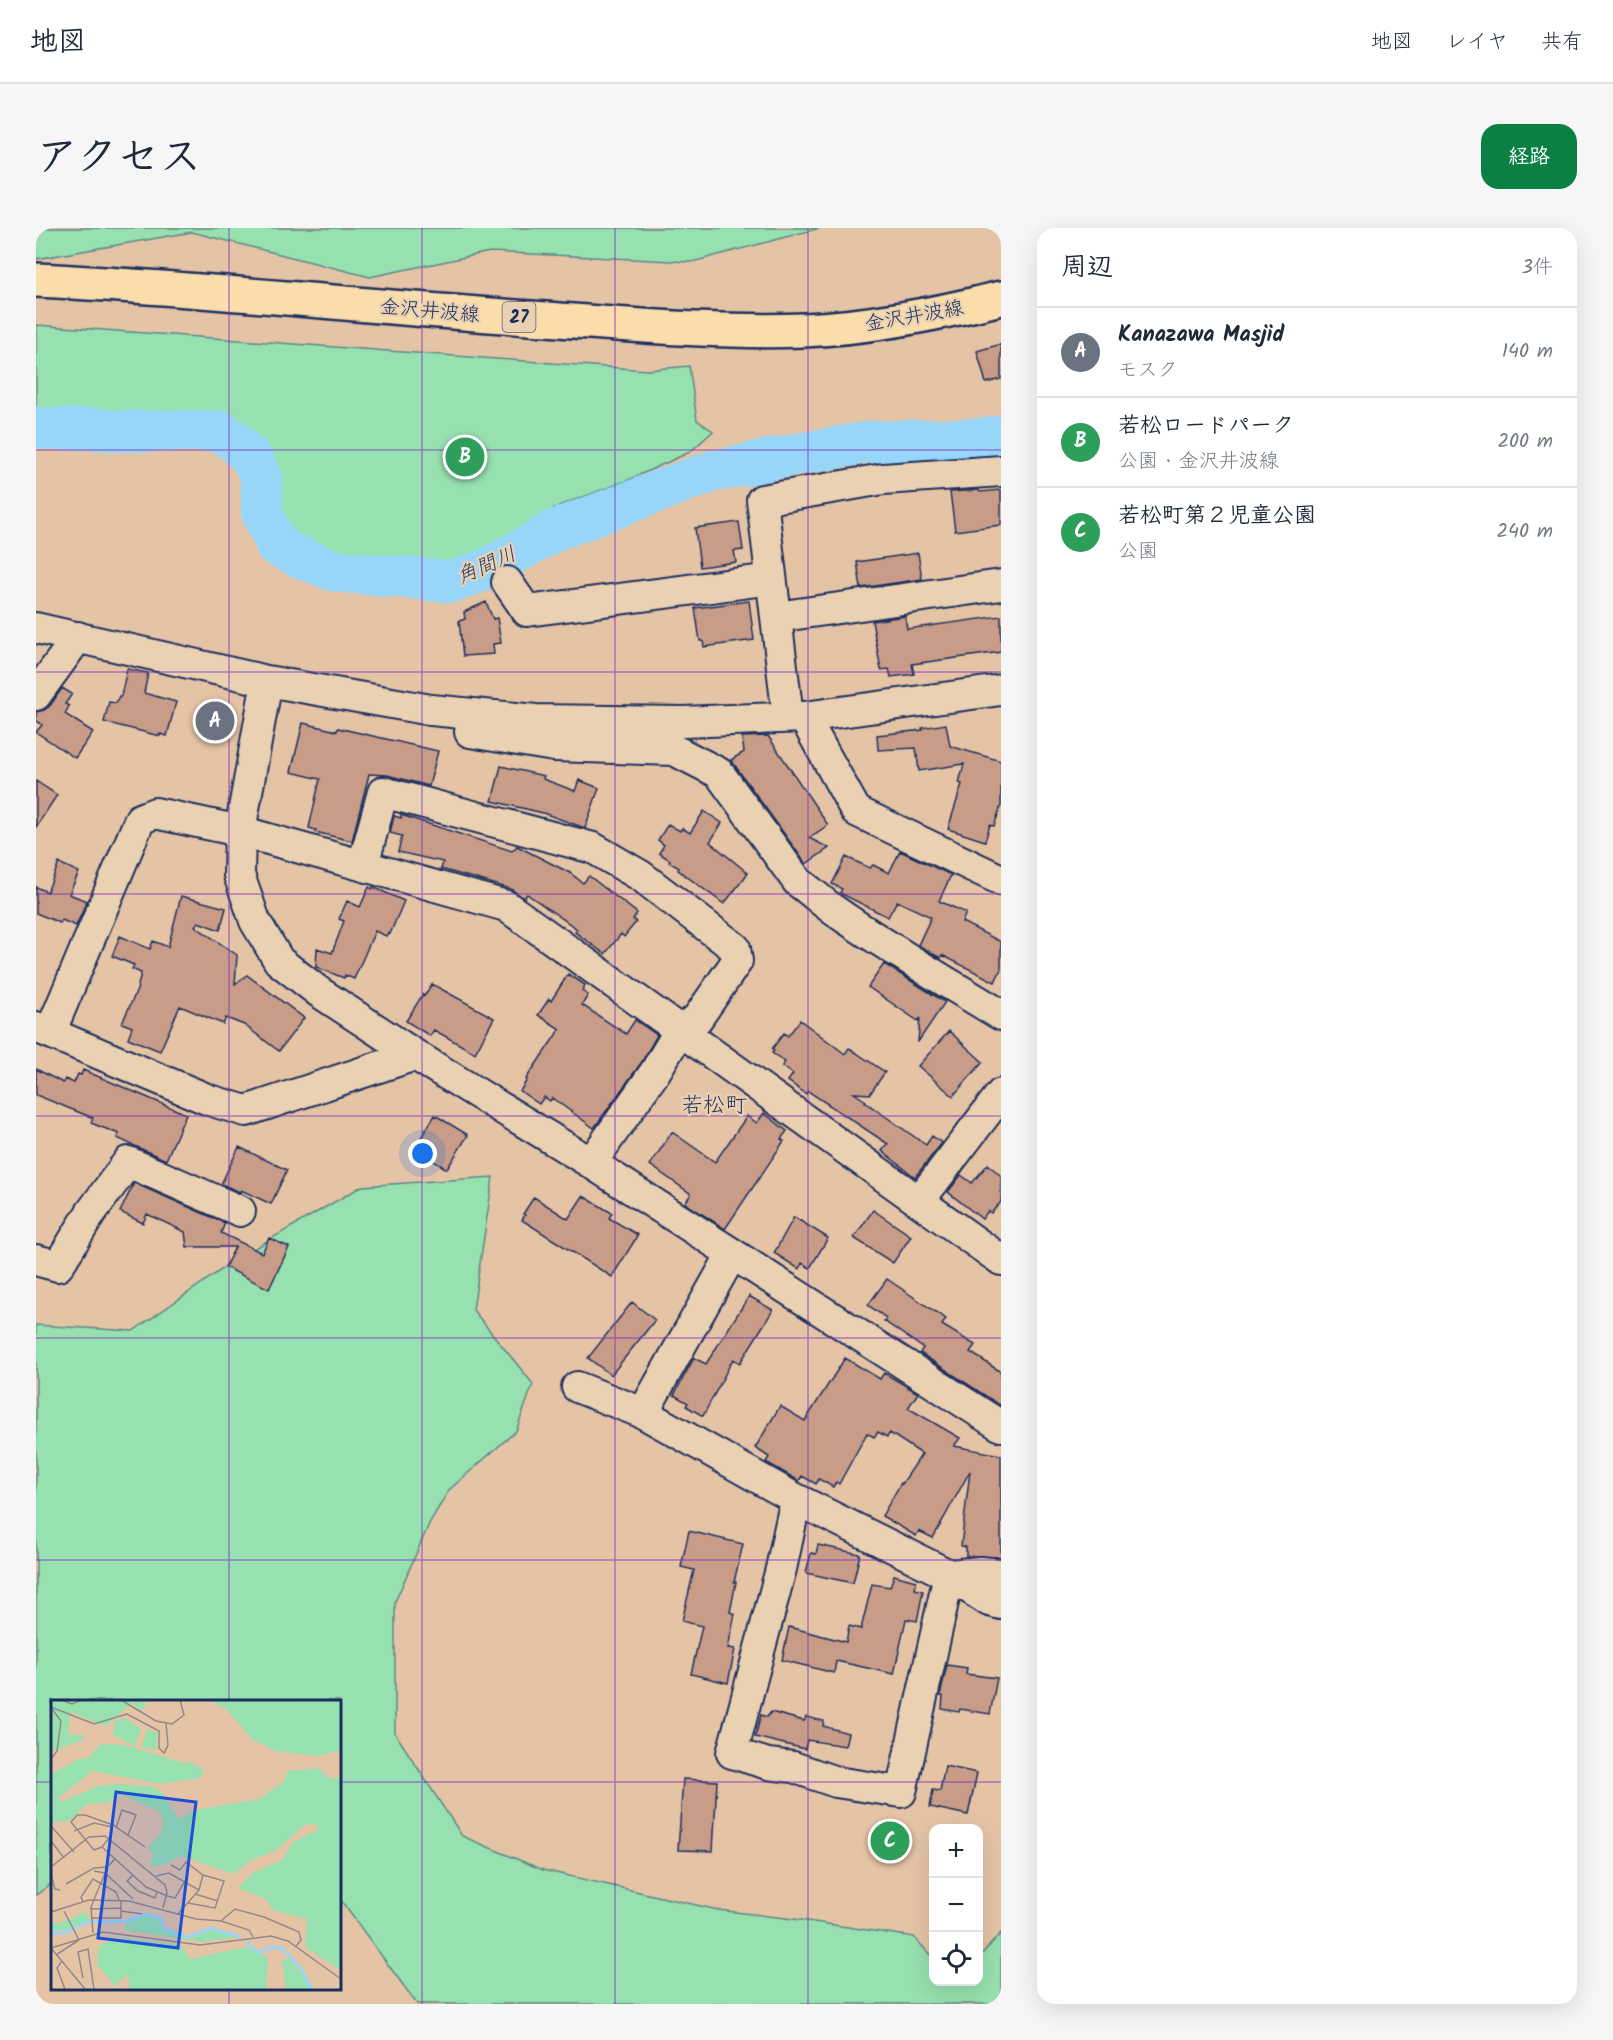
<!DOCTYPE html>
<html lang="ja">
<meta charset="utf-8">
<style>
:root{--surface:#fff;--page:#f6f6f7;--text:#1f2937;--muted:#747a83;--line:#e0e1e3;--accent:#0b8043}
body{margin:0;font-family:Kalam,"Klee One",sans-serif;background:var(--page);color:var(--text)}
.controls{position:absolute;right:18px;bottom:18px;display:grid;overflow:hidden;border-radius:12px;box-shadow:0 6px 24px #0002}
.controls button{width:54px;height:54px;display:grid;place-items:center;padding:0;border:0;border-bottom:2px solid var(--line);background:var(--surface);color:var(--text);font:30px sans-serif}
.you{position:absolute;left:387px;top:926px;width:21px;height:21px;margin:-15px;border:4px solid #fff;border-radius:50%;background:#1a73e8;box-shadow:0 0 0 9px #1a73e833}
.badge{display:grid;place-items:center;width:39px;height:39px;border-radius:50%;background:var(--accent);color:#fff;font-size:20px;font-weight:700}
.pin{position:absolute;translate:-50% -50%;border:3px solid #fff;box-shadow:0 2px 6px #0006}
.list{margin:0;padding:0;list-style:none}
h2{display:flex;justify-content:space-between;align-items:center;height:78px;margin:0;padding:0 24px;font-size:26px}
h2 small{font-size:20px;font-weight:400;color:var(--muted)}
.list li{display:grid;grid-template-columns:39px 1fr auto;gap:18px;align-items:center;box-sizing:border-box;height:90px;padding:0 24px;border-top:2px solid var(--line)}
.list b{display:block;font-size:22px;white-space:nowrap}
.list p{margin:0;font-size:20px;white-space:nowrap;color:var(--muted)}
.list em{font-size:20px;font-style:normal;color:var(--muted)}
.icon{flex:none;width:33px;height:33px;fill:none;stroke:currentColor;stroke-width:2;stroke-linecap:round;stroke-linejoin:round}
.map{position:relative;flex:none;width:965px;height:1776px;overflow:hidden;border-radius:18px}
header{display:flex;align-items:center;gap:36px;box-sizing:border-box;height:84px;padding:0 30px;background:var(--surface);border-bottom:2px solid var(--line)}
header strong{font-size:28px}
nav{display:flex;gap:33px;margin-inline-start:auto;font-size:21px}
.intro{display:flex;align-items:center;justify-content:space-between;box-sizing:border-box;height:144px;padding:0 36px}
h1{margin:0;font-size:42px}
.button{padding:15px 27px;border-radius:18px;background:var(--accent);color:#fff;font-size:21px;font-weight:700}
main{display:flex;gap:36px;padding:0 36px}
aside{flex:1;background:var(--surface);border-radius:18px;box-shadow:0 6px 24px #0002}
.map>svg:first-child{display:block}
.green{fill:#97e0af;stroke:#598886;stroke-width:1.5}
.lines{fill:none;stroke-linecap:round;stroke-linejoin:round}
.river{stroke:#97d6f8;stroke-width:42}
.building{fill:#c99c87;stroke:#1b2f5e;stroke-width:1.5}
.minor-casing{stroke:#1b2f5e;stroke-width:34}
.major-casing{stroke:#1b2f5e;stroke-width:38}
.minor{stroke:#ead1b2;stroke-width:30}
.major{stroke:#faddab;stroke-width:33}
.grid{fill:none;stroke:#7b2cbf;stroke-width:1.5;stroke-opacity:0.55}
.labels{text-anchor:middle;stroke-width:4.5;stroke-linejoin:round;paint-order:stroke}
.shield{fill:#ead1b2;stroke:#596077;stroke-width:1.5}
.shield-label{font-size:18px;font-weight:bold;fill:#1b2f5e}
.street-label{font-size:20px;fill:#1b2f5e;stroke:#ead1b2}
.water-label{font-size:21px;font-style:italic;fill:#27406d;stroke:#ead1b2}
.quarter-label{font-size:22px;fill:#1b2f5e;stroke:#ead1b2}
.inset-river{fill:none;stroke:#97d6f8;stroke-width:3}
.inset-road{fill:none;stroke:#948889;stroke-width:1.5}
.view{fill:#1d4ed8;fill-opacity:0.15;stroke:#1d4ed8;stroke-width:3}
.inset-edge{fill:none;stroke:#1b2f5e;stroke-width:3}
</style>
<header>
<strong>地図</strong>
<nav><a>地図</a><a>レイヤ</a><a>共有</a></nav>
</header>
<div class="intro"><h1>アクセス</h1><a class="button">経路</a></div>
<main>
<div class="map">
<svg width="965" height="1776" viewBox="0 0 965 1776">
<rect width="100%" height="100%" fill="#e5c4a6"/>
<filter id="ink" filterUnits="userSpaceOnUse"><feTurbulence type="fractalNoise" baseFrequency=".0167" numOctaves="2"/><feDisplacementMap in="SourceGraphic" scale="12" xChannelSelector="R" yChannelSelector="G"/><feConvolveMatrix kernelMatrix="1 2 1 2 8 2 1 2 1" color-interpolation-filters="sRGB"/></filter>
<g filter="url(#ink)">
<path class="green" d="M 0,0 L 784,0 L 656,34 L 454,24 L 334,49 L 156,4 L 0,31 Z
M 0,97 L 611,142 L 653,138 L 661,192 L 677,203 L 654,224 L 590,253 L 520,279 L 485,301 L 451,341 L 416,354 L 299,343 L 257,327 L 241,318 L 226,285 L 225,251 L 218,234 L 204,218 L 185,203 L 0,181 Z
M 457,949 L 437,1082 L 497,1156 L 480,1203 L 413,1262 L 394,1294 L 359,1374 L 359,1505 L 426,1608 L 507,1642 L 682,1682 L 758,1691 L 878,1709 L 897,1730 L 897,1754 L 942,1754 L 943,1729 L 965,1705 L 965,1776 L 381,1776 L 303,1670 L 303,1473 L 16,1473 L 16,1655 L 0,1667 L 0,1097 L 97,1103 L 205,1028 L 326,958 Z"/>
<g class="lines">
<path class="river" d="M 0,199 L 12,201 L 54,201 L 86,203 L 185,203 L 204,218 L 218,234 L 225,250 L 226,285 L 241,318 L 263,329 L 299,343 L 416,354 L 451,341 L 522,301 L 674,244 L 756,227 L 834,214 L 944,211 L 965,208"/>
</g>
<path class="building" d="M 965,116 L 965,151 L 950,155 L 941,123 Z
M 943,262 L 944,264 L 965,262 L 965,297 L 919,303 L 914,264 Z
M 703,294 L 707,322 L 698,323 L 700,334 L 664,339 L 659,300 Z
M 882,325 L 886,351 L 825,360 L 821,334 Z
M 713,373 L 718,412 L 668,419 L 667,413 L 664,413 L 659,380 Z
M 450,374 L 457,391 L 461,390 L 465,415 L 457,416 L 458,426 L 427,428 L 423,393 L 429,391 L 428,384 Z
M 869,388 L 871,401 L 965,388 L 965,424 L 876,436 L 878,446 L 855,449 L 853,441 L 845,442 L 836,393 Z
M 91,441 L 112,445 L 108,465 L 140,474 L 131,508 L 124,506 L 124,508 L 68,494 L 73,474 L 80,475 L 83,468 L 85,468 Z
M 26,460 L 36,466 L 29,476 L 33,478 L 29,486 L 57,504 L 39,530 L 0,504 L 6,497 L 0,492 L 0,484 L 8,482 L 14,478 Z
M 267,495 L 301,503 L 302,500 L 402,523 L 393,558 L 351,547 L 333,546 L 316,613 L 279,604 L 280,602 L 273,600 L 284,551 L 255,544 Z
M 910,496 L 914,518 L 965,533 L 965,578 L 958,598 L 954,597 L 949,613 L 912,601 L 926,556 L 923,555 L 928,536 L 883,543 L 880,520 L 842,522 L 841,507 L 887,502 L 886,500 Z
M 732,508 L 792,597 L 773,610 L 793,620 L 770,636 L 695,532 L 708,524 L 706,509 Z
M 465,538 L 508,548 L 507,551 L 539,563 L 543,552 L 563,560 L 549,600 L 507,585 L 456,573 Z
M 0,553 L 21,567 L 0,599 Z
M 668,583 L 686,595 L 674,614 L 712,645 L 688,676 L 642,642 L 643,640 L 633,634 L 634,632 L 623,625 L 628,617 L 622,612 L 632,596 L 644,603 L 646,600 L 654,605 Z
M 365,587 L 476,623 L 481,618 L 534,645 L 547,655 L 553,648 L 601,685 L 597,691 L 600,694 L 588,709 L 585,706 L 569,726 L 539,704 L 541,701 L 491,666 L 488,670 L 475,661 L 405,641 L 407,634 L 362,624 L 366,608 L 354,605 L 358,588 L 365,590 Z
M 864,623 L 915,647 L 903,673 L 930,685 L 926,694 L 965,714 L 965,741 L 959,754 L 906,727 L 905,730 L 899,727 L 882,717 L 895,689 L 861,673 L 852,689 L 804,665 L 806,661 L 796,656 L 810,629 L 834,640 L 837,637 L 853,645 Z
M 23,635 L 43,644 L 33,666 L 51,673 L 40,698 L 26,692 L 24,695 L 0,685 L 0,659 L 11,664 Z
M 333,659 L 336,661 L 337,659 L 368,673 L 354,706 L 352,705 L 350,708 L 339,703 L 318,751 L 309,747 L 308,750 L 280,739 L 281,720 L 296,725 L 308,693 L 303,691 L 311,673 L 324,679 Z
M 145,668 L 190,680 L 184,702 L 162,694 L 159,698 L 201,727 L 199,756 L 211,747 L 268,790 L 243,823 L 208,797 L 190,790 L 187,796 L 144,778 L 124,823 L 92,810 L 96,799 L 86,795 L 101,762 L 105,745 L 96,741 L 98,737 L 76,728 L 84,708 L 114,721 L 117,713 L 132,719 Z
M 848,736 L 909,774 L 882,814 L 884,790 L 882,793 L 832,759 Z
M 532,746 L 549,757 L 546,763 L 552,767 L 546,777 L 590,806 L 599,792 L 621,807 L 605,835 L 558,900 L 516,870 L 514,873 L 508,869 L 503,876 L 484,863 L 491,852 L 490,851 L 524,801 L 502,787 L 513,771 L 515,773 Z
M 396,756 L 458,790 L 439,825 L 398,802 L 394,808 L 370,793 L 387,766 L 389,767 Z
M 764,792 L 809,826 L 813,820 L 849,844 L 834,866 L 818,865 L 830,873 L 829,874 L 890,917 L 896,908 L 906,915 L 879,949 L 846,923 L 852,916 L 772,863 L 770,866 L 752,853 L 757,846 L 746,838 L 749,834 L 736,825 L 738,823 L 736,821 L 748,805 L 752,808 Z
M 913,803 L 947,834 L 917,868 L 882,838 Z
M 0,841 L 27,855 L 29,851 L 38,855 L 42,846 L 45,847 L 47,842 L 150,886 L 130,932 L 81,910 L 83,906 L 55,895 L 57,890 L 0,867 Z
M 728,885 L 751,903 L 745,911 L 748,913 L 689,1001 L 649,975 L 655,966 L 614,937 L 636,904 L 679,934 L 711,888 L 721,895 Z
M 399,887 L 432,907 L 411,941 L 391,929 L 394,924 L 381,916 Z
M 203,919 L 251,942 L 235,976 L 205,962 L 204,964 L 185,956 Z
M 952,936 L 965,948 L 965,974 L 955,985 L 952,983 L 946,991 L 912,964 L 925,947 L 936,955 Z
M 98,955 L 189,995 L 185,1005 L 226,1025 L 233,1010 L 253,1019 L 233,1061 L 189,1039 L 199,1019 L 151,1019 L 149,1004 L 111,986 L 107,995 L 84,984 Z
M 547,968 L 576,985 L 573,990 L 602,1007 L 576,1049 L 486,992 L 489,987 L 487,986 L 498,969 L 532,991 Z
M 837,982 L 875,1008 L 857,1035 L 818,1010 Z
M 758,989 L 792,1010 L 774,1040 L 766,1035 L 763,1041 L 738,1025 Z
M 851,1051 L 910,1091 L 906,1097 L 939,1117 L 934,1124 L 965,1144 L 965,1178 L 884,1125 L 887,1120 L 848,1093 L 850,1090 L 832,1077 Z
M 713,1068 L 737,1082 L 704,1135 L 697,1131 L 667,1188 L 650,1178 L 652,1175 L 638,1167 L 658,1130 L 670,1136 Z
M 596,1074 L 619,1092 L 575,1147 L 552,1130 Z
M 809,1130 L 844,1151 L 848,1145 L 882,1165 L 872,1180 L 924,1210 L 918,1218 L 965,1227 L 965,1329 L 930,1328 L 930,1319 L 925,1318 L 934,1243 L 897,1310 L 883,1303 L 880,1308 L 846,1288 L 865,1255 L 866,1256 L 886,1226 L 854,1205 L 851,1209 L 842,1204 L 838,1209 L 831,1205 L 803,1256 L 800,1254 L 797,1259 L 783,1251 L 780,1256 L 766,1248 L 763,1253 L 730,1234 L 733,1229 L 719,1220 L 744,1178 L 769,1193 Z
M 653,1303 L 707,1316 L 698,1354 L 700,1354 L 694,1384 L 699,1386 L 692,1420 L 699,1421 L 692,1455 L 655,1446 L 666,1398 L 646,1393 L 658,1342 L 645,1339 Z
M 782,1317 L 824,1326 L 817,1355 L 770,1345 L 775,1325 L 780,1326 Z
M 858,1347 L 880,1353 L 879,1361 L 887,1363 L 881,1393 L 870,1391 L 858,1446 L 800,1433 L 798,1445 L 746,1432 L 753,1399 L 810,1414 L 813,1398 L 825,1401 L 836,1356 L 854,1359 Z
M 911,1437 L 931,1440 L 930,1446 L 961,1450 L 954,1486 L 924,1481 L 923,1484 L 906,1481 L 907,1468 L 904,1468 Z
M 735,1484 L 768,1493 L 770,1489 L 788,1493 L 787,1498 L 812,1505 L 809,1518 L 771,1512 L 769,1521 L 719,1509 L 725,1487 L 731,1489 Z
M 909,1538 L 941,1545 L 932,1587 L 894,1579 L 897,1562 L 904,1563 Z
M 647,1551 L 681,1553 L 677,1623 L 642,1622 Z"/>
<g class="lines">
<defs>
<path id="minor" d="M 471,354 L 491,383 L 735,351
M 740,389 L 965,357
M 0,400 L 231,453 L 395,482 L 500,492 L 647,494 L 768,489 L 965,462
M 231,453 L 204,603 L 203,647 L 219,693 L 243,733 L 283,764 L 379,827 L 555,935 L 965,1198
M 0,467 L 42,409
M 752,489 L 726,272 L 847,251 L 965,243
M 768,489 L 820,583 L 965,652
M 434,504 L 518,518 L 638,522 L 683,545 L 762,654 C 775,663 786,674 799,683 C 852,720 909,753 965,787
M 327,637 L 347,564 L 557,620 L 605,648 L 699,720 L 701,733 L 661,791 L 644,802 L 619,844 L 555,935
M 0,799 L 173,872 L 210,883 L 379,827
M 14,805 L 104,591 L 119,585 L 204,603 L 470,678 L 965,1032
M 883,973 L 965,866
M 0,1032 L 22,1038 L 56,983 L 92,934 L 204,983
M 541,1159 L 607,1185 L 760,1271 L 913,1347 L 953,1373 L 965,1376
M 607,1185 L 696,1026
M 760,1271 L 745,1341 L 696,1525 L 732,1536 L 757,1539 L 800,1554 L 865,1564 L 913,1347
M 913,1347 L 944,1344 L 965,1346"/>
<path id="major" d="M 0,52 C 170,60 340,80 510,91 C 596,97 682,105 768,102 C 835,99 901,86 965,70"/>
</defs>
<use href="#minor" class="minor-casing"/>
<use href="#major" class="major-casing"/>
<use href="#minor" class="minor"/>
<use href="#major" class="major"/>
</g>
</g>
<path class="grid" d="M 193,0 L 193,1473M 386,0 L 386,1776M 579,0 L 579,1776M 772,0 L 772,1776M 0,222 L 965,222M 0,444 L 965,444M 0,666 L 965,666M 0,888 L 965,888M 0,1110 L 965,1110M 0,1332 L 965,1332M 0,1554 L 16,1554M 303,1554 L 965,1554M 193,1760 L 193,1776"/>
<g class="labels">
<rect class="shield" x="466.5" y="74" width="33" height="30" rx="4.5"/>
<g class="shield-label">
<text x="483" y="95">27</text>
</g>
<g class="street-label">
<text transform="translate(394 82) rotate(5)" y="7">金沢井波線</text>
<text transform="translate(878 87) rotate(-10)" y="7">金沢井波線</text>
</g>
<g class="water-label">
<text transform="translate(450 337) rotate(-24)" y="7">角間川</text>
</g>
<g class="quarter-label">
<text x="678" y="884">若松町</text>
</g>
</g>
<g transform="translate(15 1472)">
<rect width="290" height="290" fill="#e5c4a6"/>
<path d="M 0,0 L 94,0 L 94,8 L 89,11 L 81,3 L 55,26 L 19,12 L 17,35 L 31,35 L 33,39 L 0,52 ZM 157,0 L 289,0 L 289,51 L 265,56 L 225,51 L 202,40 L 174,8 ZM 73,18 L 90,28 L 84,46 L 62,35 L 64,21 ZM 96,29 L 106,33 L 105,50 L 91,47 ZM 50,44 L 74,45 L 133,63 L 140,62 L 153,71 L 149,78 L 109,84 L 41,71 L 7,98 L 10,102 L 47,86 L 69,84 L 101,87 L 110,91 L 128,119 L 144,110 L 209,99 L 233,81 L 237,71 L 267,68 L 279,79 L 289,77 L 289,270 L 254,247 L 256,219 L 221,210 L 215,199 L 187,188 L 201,173 L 231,160 L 242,142 L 266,130 L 266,125 L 255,124 L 224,151 L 200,160 L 183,174 L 130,156 L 110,166 L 99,165 L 102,154 L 97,148 L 111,131 L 112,120 L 108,111 L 69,94 L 56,103 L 36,104 L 18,121 L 0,122 L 0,74 L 30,58 L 35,60 ZM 33,212 L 40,219 L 15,230 L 0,231 L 0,223 L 11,223 ZM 96,214 L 110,219 L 113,229 L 138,239 L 161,230 L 186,237 L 150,242 L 74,230 L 75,223 ZM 73,238 L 129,245 L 139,259 L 195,247 L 217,257 L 215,289 L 78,289 L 77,274 L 64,286 L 46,264 L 48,247 L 57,241 ZM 231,259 L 239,259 L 263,289 L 235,289 Z" fill="#97e0af"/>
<path class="inset-river" d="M 0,233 L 14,233 L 36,222 L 74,221 L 96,214 L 110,219 L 113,229 L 137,237 L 160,228 L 189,237M 195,242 L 208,253 L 221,247 L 231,248 L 250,268 L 260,289"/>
<path class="inset-road" d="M 10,0 L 21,4 L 31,0M 70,0 L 105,21 L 121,24 L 133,15 L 129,0M 0,7 L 43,24 L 76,14 L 108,31 L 108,48 L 113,53 L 117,45 L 115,24M 0,59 L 6,51 L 10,21 L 1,9M 0,126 L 23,152M 65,128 L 71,110 L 85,115 L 77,135M 23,131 L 43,123 L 61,127M 58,138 L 51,147 L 43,150 L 20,122 L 26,115 L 34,115 L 62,125 L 94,147M 0,141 L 13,158M 51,147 L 95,187 L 116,196 L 124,198 L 134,181M 120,165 L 129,170 L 135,162 L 152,175 L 173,181 L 164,208 L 137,203M 0,167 L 38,137 L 54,136 L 114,185 L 116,192 L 112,208M 43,171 L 54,173 L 82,199M 0,174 L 4,189 L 9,190M 82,175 L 76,181 L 87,191 L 104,198 L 106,192M 105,176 L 118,173 L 148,190M 15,184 L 43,168 L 56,167 L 64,159M 144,194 L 167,201M 32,202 L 30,197 L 42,179 L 65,192 L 68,200M 39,209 L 70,208M 70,211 L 91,214M 0,212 L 38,200 L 78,201 L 145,219 L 170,221 L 198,230 L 202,237M 127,214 L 148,190 L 152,175M 40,218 L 70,218 L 70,200M 170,221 L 184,209 L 213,217 L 248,232 L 250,240 L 245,246M 42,233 L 40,207 L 54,173M 0,248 L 34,289M 0,248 L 52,232 L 149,245 L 220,236 L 237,241 L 290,279M 5,255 L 28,240 L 13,211M 10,262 L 6,268 L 14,289M 32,278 L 27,252 L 37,249 L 43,289"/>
<path class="view" d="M 65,92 L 145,102 L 127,248 L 47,238 Z"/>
<rect width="290" height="290" class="inset-edge"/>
</g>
</svg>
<div class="controls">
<button>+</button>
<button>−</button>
<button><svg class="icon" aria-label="locate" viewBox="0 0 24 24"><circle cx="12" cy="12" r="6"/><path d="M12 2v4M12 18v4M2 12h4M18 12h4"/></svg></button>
</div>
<div class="you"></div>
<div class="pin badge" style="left:179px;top:493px;background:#6b7280">A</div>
<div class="pin badge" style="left:429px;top:229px;background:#2e9e5b">B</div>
<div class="pin badge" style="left:854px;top:1613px;background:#2e9e5b">C</div>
</div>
<aside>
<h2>周辺<small>3件</small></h2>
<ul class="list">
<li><span class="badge" style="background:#6b7280">A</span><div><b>Kanazawa Masjid</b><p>モスク</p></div><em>140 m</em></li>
<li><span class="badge" style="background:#2e9e5b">B</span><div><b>若松ロードパーク</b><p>公園 · 金沢井波線</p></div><em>200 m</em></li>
<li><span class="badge" style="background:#2e9e5b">C</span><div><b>若松町第２児童公園</b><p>公園</p></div><em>240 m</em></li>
</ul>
</aside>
</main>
